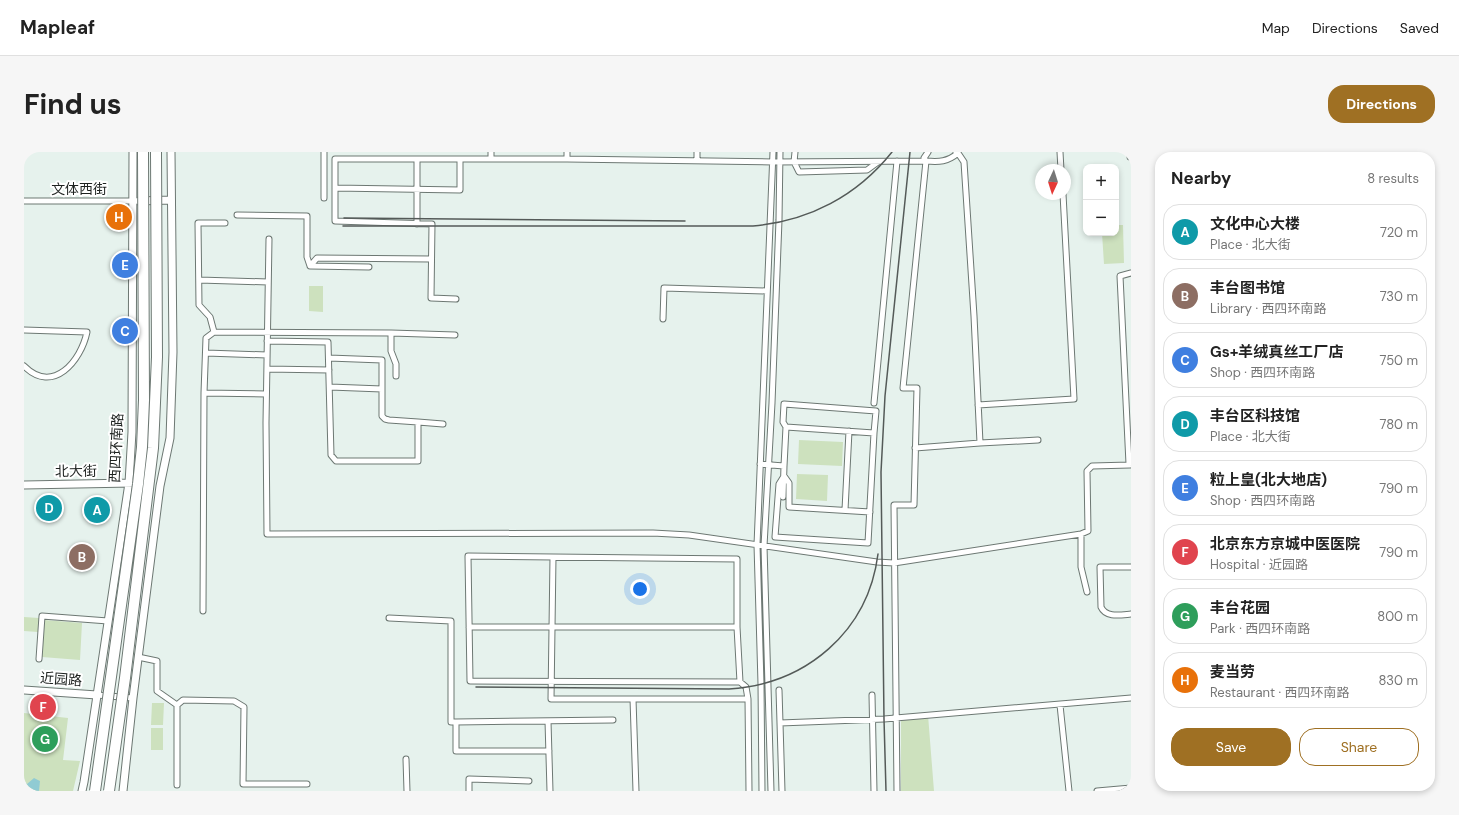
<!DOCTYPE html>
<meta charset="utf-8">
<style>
:root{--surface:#fff;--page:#f6f6f6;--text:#222;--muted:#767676;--line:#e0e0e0;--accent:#9f7023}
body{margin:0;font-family:"DM Sans","Noto Sans SC",sans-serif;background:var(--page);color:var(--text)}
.controls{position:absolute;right:12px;top:12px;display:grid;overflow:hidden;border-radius:8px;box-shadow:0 2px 6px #0003}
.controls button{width:36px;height:36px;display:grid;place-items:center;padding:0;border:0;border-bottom:1px solid var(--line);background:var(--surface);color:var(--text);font:20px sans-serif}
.compass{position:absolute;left:1011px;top:12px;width:36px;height:36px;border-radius:50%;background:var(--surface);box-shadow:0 2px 6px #0003;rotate:184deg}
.you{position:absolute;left:616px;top:437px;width:14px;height:14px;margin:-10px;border:3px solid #fff;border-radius:50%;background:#1a73e8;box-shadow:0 0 0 6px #1a73e833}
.badge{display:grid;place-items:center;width:26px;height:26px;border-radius:50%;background:var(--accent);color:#fff;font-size:13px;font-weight:700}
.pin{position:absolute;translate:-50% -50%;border:2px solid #fff;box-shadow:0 1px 4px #0006}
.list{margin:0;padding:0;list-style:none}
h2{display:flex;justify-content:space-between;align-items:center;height:52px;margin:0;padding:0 16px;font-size:17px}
h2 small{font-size:13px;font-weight:400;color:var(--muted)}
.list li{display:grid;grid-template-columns:26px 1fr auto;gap:12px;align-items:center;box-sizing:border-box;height:56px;margin:0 8px 8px;padding:0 8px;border:1px solid var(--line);border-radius:16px}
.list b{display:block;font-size:15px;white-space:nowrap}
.list p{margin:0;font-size:13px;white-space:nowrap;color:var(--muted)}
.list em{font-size:13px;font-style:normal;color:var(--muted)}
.actions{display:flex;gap:8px;padding:12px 16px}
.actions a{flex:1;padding:9px 0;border:1px solid var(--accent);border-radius:16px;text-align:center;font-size:14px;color:var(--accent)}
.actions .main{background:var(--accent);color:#fff}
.map{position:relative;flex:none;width:1107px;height:639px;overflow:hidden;border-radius:16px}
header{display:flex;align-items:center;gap:24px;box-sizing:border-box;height:56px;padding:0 20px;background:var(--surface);border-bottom:1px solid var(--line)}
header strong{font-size:19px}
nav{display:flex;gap:22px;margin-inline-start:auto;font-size:14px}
.intro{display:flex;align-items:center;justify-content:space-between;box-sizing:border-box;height:96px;padding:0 24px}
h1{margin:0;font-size:28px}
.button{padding:10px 18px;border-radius:16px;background:var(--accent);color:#fff;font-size:14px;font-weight:700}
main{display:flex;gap:24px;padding:0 24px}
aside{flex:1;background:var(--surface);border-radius:16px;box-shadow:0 2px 6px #0003}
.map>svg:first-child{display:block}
.green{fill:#cde1be}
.water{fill:#90cbd3}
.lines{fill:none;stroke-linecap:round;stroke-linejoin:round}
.street-casing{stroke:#6d7873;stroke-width:7}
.secondary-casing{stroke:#6d7873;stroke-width:9}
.street{stroke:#fff;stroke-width:5}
.secondary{stroke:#fff;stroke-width:7}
.rail{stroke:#545a58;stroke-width:1.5}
.highway-bridge-casing{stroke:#6d7873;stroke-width:12;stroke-linecap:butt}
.highway-bridge{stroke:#fff;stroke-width:10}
.labels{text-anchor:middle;stroke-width:4;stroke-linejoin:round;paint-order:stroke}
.street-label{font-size:14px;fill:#1e2220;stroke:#fff}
</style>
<header>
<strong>Mapleaf</strong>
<nav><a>Map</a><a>Directions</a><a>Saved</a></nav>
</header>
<div class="intro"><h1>Find us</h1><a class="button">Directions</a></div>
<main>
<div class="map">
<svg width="1107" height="639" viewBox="0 0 1107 639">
<rect width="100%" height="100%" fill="#e6f2ed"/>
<path class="green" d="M 1092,73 L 1099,73 L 1100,111 L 1080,112 L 1078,81 L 1092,81 Z
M 285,134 L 299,134 L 299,160 L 285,159 Z
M 775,288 L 819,290 L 818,314 L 774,312 Z
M 773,322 L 804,323 L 803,349 L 772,347 Z
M 0,465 L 15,466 L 14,480 L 0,479 Z
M 20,468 L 58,471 L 56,508 L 18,505 Z
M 128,551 L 140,551 L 139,573 L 127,573 Z
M 0,561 L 44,566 L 39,608 L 56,609 L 49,639 L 0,639 Z
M 904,563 L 910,639 L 877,639 L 877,566 Z
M 127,576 L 139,576 L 139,598 L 127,598 Z"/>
<path class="water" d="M 10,626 L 16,629 L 15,639 L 0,639 L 0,630 L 3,632 Z"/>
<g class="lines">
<defs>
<path id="street" d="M 300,0 L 300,46
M 771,0 L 770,10 L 775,20 L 843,18 L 854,10
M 1036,0 L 1037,18
M 1106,0 L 1106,5 L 1107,5
M 467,7 L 467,0
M 543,7 L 543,0
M 673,9 L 673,0
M 311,36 L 436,38 L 436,7
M 0,49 L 109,49
M 213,63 L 283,64 L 283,105 L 286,114 L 293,106 L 407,107
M 393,72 L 393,7
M 245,87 L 242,271 L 243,382 L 629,381 L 665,383 L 853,410 L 870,411 L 1057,382 L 1057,415 L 1063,440
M 286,114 L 345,115
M 175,128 L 244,130
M 432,147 L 407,146 L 408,72 L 311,69 L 311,7 L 543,7 L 749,10 L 902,9 C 915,10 924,10 934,1 L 932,0
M 639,167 L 640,136 L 743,139
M 0,178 L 63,180 C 57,209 29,243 0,214
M 190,180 L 186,165 L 175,153 L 174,71 L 201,71
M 367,181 L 367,199 L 372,212 L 372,224
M 243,189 L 304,190 L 307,303 L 312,309 L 394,309 L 394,270 L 419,272
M 182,201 L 243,203
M 305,206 L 358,208 L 358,264 L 361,267 L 365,268 L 394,270
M 243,217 L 305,218
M 306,235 L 358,237
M 180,241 L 242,242
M 850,251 L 873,9
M 954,253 L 1050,247 L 1039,42
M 762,275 L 759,270 L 760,252 L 852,259 L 850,281
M 956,291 L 1014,288
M 891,296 L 956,291 L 950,164 L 940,10 L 934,1 L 934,0
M 736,312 L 760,314 L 759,345
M 1105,312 L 1096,124 L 1107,121
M 760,314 L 762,275 L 850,281 L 844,391 L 751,385 L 755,332 L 760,324 L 765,331 L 765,355 L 846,360
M 821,358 L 825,279
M 1057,382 L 1064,379 L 1063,319 L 1068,314 L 1106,313
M 529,405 L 527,547 L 724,547
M 1107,415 L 1076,415 L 1077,455 C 1082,466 1096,463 1107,462
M 179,459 L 180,241 L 182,186 L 190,180 L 367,181 L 431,183
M 365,466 L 427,469 L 427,570 L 432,570
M 445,475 L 713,475
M 114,505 L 133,509 L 133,539 L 153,553 L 153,633
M 15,507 L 18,464 L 84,469
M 716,530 L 713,475 L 713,407 L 444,404 L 446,529 L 716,530 L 722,535 L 724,547 L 725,639
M 755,538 L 756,571
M 73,543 L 109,546
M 848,543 L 850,639
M 609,547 L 612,639
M 153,553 L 159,548 L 210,549 L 220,555 L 219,632 L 283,632
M 1036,553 L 1045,639
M 524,569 L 526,639
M 525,599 L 432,599 L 432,570 L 589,568
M 382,607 L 383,639
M 445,639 L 445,627 L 505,629
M 738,639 L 737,532 L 733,393 L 749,0
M 747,639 L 740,394 L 748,251 L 755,68 L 756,0
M 758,639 L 756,571 L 860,567 L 1107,546
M 873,639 L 870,353 L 890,353 L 893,236 L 879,236 L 902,9 L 900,6 L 904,0
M 1073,639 L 1107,636"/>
<path id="secondary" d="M 115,49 L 147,48
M 0,333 L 108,331
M 0,538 L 73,543
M 58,639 L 60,630 L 105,331 L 108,280 L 109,0
M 99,639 L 109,546 L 136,334 L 146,286 L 149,200 L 147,0"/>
</defs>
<use href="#street" class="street-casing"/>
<use href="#secondary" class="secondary-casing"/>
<use href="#street" class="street"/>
<use href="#secondary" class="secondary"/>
<path class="rail" d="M 320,66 L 661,69
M 319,74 L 729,74 C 785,69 833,44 868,0
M 452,535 L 705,537 C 782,532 844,480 854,402
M 862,639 L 860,567 L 857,320 L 861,244 L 886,0"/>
<defs>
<path id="highway-bridge" d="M 71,639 L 114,332 L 118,295 L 120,248 L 119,0
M 85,639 L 101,526 L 129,296 L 133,205 L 132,0"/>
</defs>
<use href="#highway-bridge" class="highway-bridge-casing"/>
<use href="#highway-bridge" class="highway-bridge"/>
</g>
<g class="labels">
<g class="street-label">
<text x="55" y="42">文体西街</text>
<text transform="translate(92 296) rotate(-87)" y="5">西四环南路</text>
<text transform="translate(52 319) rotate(-1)" y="5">北大街</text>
<text transform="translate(37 527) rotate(4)" y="5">近园路</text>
</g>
</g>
</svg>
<div class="controls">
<button>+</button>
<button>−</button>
</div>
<svg class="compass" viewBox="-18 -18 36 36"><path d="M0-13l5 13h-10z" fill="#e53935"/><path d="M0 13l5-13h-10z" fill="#767676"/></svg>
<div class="you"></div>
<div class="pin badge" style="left:73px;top:358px;background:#0f9aa8">A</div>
<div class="pin badge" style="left:58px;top:405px;background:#8d6e63">B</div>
<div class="pin badge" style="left:101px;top:179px;background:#3f7fe0">C</div>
<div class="pin badge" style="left:25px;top:356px;background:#0f9aa8">D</div>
<div class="pin badge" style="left:101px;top:113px;background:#3f7fe0">E</div>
<div class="pin badge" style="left:19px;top:555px;background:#e0444e">F</div>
<div class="pin badge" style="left:21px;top:587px;background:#2e9e5b">G</div>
<div class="pin badge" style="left:95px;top:65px;background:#e8710a">H</div>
</div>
<aside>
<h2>Nearby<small>8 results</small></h2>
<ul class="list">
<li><span class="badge" style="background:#0f9aa8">A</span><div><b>文化中心大楼</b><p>Place · 北大街</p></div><em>720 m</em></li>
<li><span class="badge" style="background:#8d6e63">B</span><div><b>丰台图书馆</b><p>Library · 西四环南路</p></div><em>730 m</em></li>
<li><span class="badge" style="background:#3f7fe0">C</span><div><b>Gs+羊绒真丝工厂店</b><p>Shop · 西四环南路</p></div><em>750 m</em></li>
<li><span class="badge" style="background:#0f9aa8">D</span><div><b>丰台区科技馆</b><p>Place · 北大街</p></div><em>780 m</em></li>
<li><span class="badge" style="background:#3f7fe0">E</span><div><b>粒上皇(北大地店)</b><p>Shop · 西四环南路</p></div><em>790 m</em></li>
<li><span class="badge" style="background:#e0444e">F</span><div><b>北京东方京城中医医院</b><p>Hospital · 近园路</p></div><em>790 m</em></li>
<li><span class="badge" style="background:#2e9e5b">G</span><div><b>丰台花园</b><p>Park · 西四环南路</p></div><em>800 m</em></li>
<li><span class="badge" style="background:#e8710a">H</span><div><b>麦当劳</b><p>Restaurant · 西四环南路</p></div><em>830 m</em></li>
</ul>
<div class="actions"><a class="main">Save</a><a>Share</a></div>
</aside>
</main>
